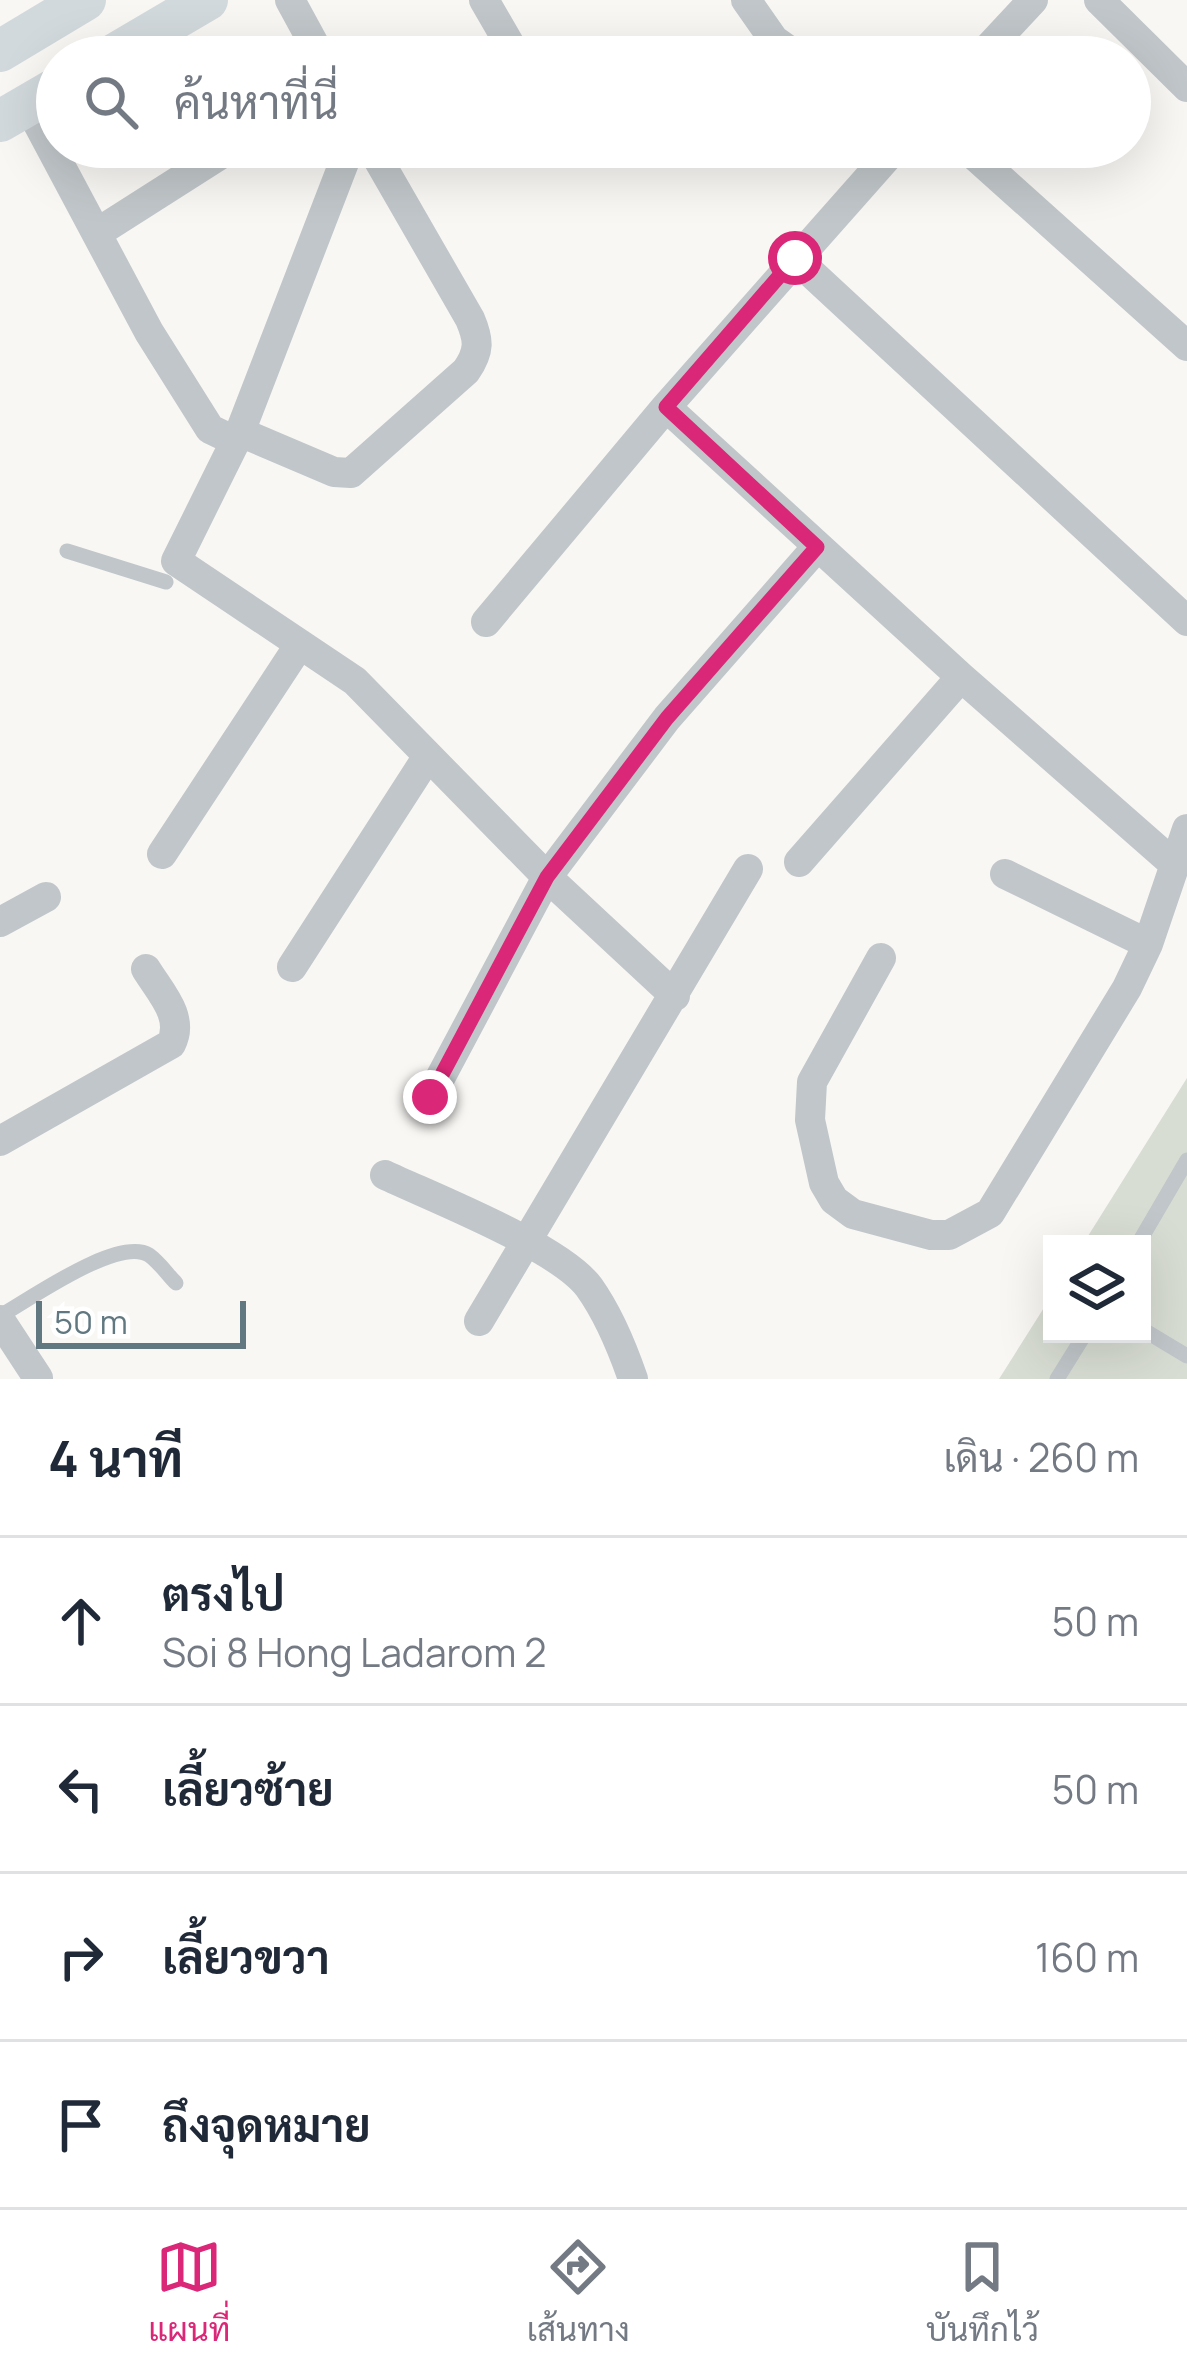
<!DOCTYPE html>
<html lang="th">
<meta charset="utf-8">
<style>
:root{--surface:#fff;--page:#f2f2f3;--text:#1f2937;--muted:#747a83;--line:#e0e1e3;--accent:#db2777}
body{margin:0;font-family:Manrope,Sarabun,sans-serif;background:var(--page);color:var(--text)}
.controls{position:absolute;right:36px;bottom:36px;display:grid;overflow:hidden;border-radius:0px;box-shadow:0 12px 48px #0002}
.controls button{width:108px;height:108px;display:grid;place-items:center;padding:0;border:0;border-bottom:3px solid var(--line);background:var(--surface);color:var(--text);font:60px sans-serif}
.scale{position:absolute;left:36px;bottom:30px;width:210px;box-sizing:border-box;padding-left:12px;border:6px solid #617881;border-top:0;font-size:33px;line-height:42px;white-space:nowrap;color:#617881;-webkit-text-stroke:9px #fff;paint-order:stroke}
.stop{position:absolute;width:36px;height:36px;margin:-27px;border:9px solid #db2777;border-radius:50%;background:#fff}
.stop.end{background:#db2777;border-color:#fff;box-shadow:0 3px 12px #0008}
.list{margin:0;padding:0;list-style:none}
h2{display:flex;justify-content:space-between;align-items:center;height:156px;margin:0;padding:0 48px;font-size:51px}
h2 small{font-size:39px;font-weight:400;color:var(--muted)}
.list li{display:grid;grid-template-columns:78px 1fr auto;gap:36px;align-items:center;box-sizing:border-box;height:168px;padding:0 48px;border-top:3px solid var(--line)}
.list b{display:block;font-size:45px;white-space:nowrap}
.list p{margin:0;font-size:39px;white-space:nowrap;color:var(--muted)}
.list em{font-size:39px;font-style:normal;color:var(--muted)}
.icon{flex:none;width:66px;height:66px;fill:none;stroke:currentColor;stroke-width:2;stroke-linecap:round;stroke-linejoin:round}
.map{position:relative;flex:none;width:1187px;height:1379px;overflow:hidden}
.search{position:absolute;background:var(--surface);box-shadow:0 12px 48px #0002;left:36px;right:36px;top:36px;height:132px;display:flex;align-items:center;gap:30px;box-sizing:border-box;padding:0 42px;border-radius:66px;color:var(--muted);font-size:45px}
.sheet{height:828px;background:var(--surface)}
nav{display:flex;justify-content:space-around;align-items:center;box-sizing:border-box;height:168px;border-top:3px solid var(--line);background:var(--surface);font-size:33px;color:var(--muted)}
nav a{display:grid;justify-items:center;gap:6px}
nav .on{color:var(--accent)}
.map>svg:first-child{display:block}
.green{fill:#d8ddd3}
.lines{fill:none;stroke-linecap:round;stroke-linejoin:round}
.service{stroke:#c0c6c9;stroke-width:15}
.minor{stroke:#c0c6c9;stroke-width:30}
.secondary{stroke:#d2d9dc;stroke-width:42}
.route{stroke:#db2777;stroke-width:15}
</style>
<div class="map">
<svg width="1187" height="1379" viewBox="0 0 1187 1379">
<rect width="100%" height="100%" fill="#f8f7f4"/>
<path class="green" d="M 1187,1078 L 1187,1379 L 999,1379 L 1052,1295 L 1052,1334 L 1142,1334 L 1142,1244 L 1083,1244 Z"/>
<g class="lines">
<path class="service" d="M 67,551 L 166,582
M 1138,1244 L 1187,1160
M 0,1316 C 29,1300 118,1236 149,1255 C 159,1262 168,1275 176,1283
M 1142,1329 L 1187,1356
M 1057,1379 L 1085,1334"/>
<path class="minor" d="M 290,0 L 321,57
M 484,0 L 517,57
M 746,0 L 774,40 L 798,57
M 1099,0 L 1187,87
M 980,57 L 1033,0
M 28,105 L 149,332 L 210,429 L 233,440
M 350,147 L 240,432 L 176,561 L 355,681 L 547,877 L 675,996
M 965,147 L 1187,346
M 97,233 L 232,147
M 795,258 L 1187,621
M 666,407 L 961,677 L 1174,864
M 240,432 L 334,472 L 351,473 L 466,371 C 480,351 479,340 470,319 L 371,147
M 486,622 L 666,407 L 896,147
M 162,854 L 300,644
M 799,862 L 961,677
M 1005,874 L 1148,944
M 0,922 L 46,897
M 881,958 L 812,1082 L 810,1120 L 824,1183 L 834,1200 L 853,1214 L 931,1235 L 949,1235 L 990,1213 L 1127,988 L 1148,944 L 1187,829
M 292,967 L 428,756
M 430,1097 L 547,877 L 667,718 L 817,547
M 0,1141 L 171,1044 C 185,1017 160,992 146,969
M 385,1175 C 434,1198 559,1247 589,1287 C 609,1315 622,1347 633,1379
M 0,1320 L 38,1378
M 479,1321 L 748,869"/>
<path class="secondary" d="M 0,51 L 85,0
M 110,57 L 207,0
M 0,121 L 57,88"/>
</g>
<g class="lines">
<path class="route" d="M 430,1097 L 547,877 L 667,718 L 817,547 L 666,407 L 795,258"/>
</g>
</svg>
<div class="controls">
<button><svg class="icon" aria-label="layers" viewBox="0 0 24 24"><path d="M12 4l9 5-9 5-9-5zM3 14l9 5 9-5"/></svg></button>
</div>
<div class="scale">50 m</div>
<div class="stop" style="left:795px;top:258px"></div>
<div class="stop end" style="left:430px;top:1097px"></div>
<div class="search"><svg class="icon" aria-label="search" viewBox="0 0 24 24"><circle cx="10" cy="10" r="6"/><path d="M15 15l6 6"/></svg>ค้นหาที่นี่</div>
</div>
<section class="sheet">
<h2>4 นาที<small>เดิน · 260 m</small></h2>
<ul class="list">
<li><svg class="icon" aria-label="ahead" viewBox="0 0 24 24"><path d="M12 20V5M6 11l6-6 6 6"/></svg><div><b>ตรงไป</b><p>Soi 8 Hong Ladarom 2</p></div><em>50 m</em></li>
<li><svg class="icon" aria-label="left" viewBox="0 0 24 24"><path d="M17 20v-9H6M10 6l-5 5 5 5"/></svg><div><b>เลี้ยวซ้าย</b></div><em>50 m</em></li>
<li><svg class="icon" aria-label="right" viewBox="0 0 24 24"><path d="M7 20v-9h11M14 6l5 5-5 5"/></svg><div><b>เลี้ยวขวา</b></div><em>160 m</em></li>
<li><svg class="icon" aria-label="arrive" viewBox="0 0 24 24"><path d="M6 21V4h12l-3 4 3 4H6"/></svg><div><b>ถึงจุดหมาย</b></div></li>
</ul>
</section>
<nav>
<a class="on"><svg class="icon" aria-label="map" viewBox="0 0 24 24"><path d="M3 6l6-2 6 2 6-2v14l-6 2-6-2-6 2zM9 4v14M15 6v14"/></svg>แผนที่</a>
<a><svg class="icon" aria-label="directions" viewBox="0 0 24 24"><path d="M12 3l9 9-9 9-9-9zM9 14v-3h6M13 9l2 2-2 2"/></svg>เส้นทาง</a>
<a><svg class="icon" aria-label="saved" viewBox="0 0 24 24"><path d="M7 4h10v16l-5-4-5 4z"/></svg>บันทึกไว้</a>
</nav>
